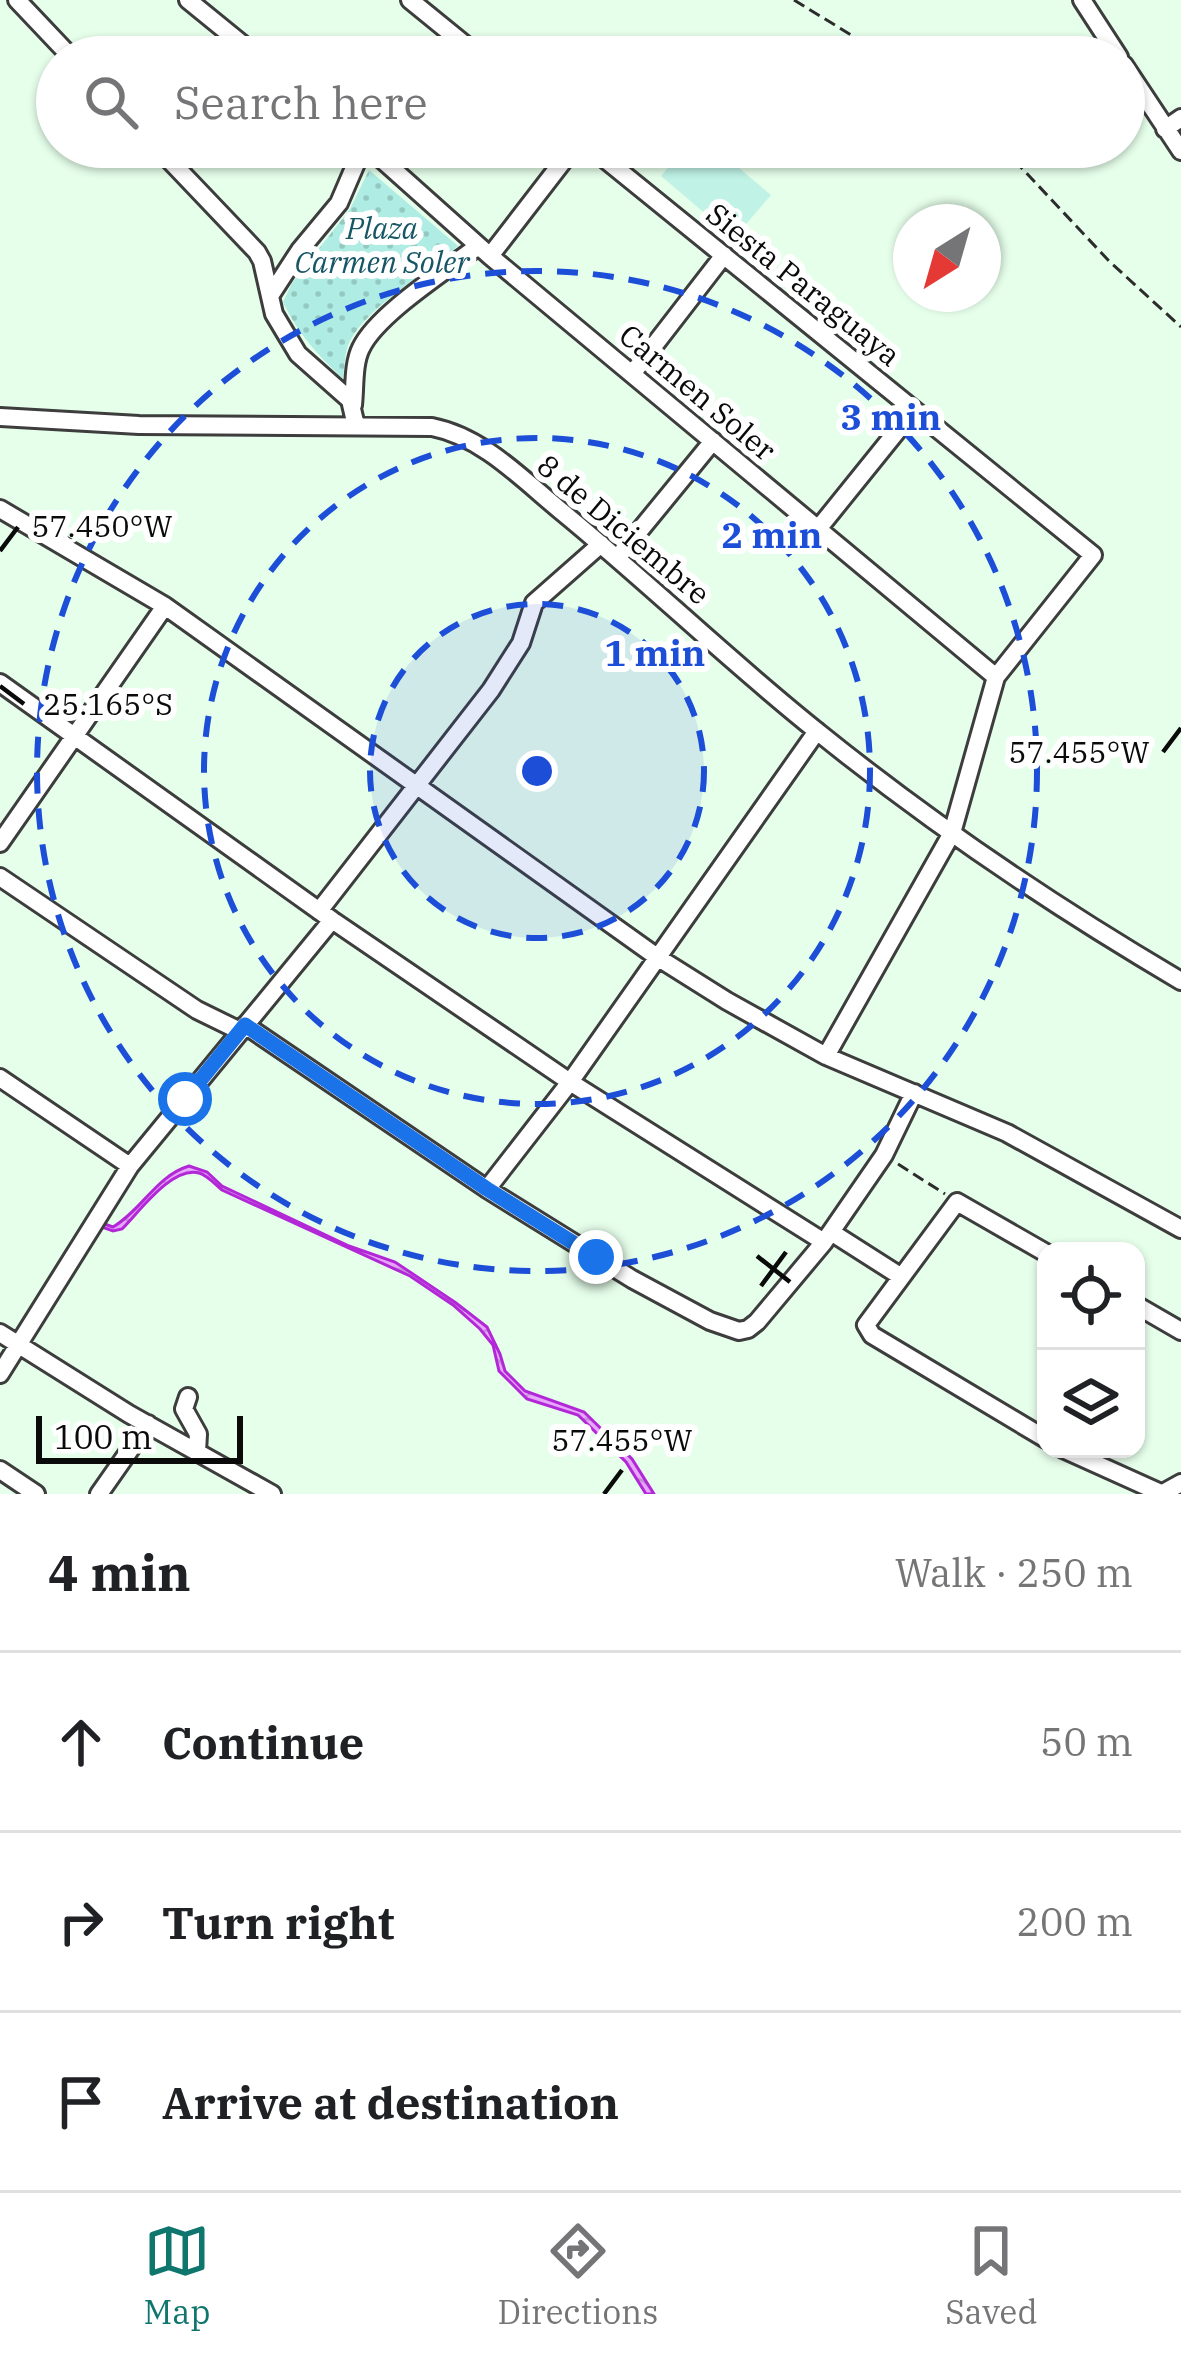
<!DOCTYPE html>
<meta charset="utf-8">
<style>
:root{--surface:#fff;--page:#f6f6f6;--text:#202124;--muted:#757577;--line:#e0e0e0;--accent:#0f766e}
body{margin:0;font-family:"IBM Plex Serif",serif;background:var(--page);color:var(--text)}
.controls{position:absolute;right:36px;bottom:36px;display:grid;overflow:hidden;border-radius:24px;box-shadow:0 3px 9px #0004}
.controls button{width:108px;height:108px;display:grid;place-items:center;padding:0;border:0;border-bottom:3px solid var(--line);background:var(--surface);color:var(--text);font:60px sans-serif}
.compass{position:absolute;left:893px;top:204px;width:108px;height:108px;border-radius:50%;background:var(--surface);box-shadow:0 3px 9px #0004;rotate:217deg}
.scale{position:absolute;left:36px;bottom:30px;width:207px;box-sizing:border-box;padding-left:12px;border:6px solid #0a0a0a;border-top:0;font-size:33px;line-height:42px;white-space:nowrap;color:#0a0a0a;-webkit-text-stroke:9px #fff;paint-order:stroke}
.stop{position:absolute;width:36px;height:36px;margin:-27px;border:9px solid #1a73e8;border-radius:50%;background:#fff}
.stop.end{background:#1a73e8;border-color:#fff;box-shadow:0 3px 12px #0008}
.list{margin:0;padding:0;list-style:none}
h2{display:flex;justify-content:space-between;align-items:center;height:156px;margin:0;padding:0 48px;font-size:51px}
h2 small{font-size:39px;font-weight:400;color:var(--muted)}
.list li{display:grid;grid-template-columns:78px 1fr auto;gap:36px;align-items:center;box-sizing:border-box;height:180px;padding:0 48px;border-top:3px solid var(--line)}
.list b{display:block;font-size:45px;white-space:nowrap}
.list em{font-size:39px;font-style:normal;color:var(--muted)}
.icon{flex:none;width:66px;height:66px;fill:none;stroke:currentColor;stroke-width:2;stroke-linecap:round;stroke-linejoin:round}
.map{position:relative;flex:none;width:1181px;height:1494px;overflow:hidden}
.search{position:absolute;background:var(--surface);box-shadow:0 3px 9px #0004;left:36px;right:36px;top:36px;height:132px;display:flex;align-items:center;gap:30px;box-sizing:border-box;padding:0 42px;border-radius:66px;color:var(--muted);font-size:45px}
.sheet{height:696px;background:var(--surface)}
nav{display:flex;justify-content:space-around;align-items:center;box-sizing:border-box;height:168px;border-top:3px solid var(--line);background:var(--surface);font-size:33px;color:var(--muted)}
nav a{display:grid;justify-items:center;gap:6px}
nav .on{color:var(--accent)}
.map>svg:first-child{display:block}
.grass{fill:url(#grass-dots)}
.pitch{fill:#c0f2e5}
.water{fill:url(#water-waves);stroke:#b228d7;stroke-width:3}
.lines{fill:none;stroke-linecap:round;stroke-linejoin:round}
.minor-casing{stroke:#3d3d3d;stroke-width:22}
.path{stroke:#2c2c2c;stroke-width:3;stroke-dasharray:12 6;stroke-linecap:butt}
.minor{stroke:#fff;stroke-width:16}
.route{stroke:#1a73e8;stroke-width:15}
.ticks{fill:none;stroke:#0a0a0a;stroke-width:4.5}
.ring{fill:none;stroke:#1d4ed8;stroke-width:6;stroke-dasharray:21 15}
.labels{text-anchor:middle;stroke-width:12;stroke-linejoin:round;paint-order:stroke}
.park-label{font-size:30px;font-style:italic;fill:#175665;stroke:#fff}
.street-label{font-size:30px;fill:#0a0a0a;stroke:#fff}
.ticks-label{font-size:30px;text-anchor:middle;fill:#0a0a0a;stroke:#fff;stroke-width:12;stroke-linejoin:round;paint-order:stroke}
.centre{fill:#1d4ed8;stroke:#fff;stroke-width:6}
.ring-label{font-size:36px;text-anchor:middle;font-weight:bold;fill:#1d4ed8;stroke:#fff;stroke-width:12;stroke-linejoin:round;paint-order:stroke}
</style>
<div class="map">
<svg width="1181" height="1494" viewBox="0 0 1181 1494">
<defs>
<pattern id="grass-dots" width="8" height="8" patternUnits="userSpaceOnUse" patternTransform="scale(3)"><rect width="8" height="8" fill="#aeece4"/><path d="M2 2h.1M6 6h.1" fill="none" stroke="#94c9c2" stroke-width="1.8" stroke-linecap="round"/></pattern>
<pattern id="water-waves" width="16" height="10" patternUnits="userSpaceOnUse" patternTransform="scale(3)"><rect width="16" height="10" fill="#e7a6fb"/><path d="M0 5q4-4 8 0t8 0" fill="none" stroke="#c58ed6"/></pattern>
</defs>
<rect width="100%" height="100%" fill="#e6ffeb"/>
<path class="grass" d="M 369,170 L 458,246 C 427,273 368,306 350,341 C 344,352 345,366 343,379 C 318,355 298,334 283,302 L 292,283 L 350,209 Z"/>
<path class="pitch" d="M 685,147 L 714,147 L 771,195 L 734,238 L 661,176 Z"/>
<path class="water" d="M 189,1166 L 207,1172 L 222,1186 L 349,1246 L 395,1262 L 456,1303 L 487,1327 L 500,1354 L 505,1371 L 525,1391 L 584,1412 L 632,1459 L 654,1494 L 646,1494 L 626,1462 L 578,1415 L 527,1399 L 499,1371 L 493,1345 L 480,1329 L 453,1305 L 410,1276 L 222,1190 C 215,1184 207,1175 199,1173 C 172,1166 140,1211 122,1229 L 113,1231 L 96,1225 L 99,1222 L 113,1227 C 142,1210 156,1176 189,1166 Z"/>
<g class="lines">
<defs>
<path id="minor" d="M 17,0 L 71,57
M 188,0 L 258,57
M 410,0 L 480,57
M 1082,0 L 1119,57
M 438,57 L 455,37
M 1124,65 L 1181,151
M 1165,129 L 1181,118
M 157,147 L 257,252 L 262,261 L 274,314 L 298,354 L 350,400 L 356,426
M 368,147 L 490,256 L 996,677
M 590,147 L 1093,555 L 996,677 L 952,833 L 826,1056
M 490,256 L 574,147
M 270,296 L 300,250 L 339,203 L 363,147
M 632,374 L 724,255
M 353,405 C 355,387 353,364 361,348 C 377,314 447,270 478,246
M 0,417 L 139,425 L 432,427 C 483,437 522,479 561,511 C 649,583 730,662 818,732 C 932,824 1055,907 1181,981
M 0,509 L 165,606 L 657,957 L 727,1001 L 826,1056 L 1007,1133 L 1181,1229
M 818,529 L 914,410
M 618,557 L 713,441
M 0,683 L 332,920 L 570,1082 L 824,1242
M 0,843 L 165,606
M 0,877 L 197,1010 L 240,1031
M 319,911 L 491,690 L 521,643 L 534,603 L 601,544
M 245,1025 L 487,1189 L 632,1279 L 710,1321 L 739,1331 L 748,1329 L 757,1322 L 824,1242 L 884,1155 L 914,1093
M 0,1078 L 130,1166
M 487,1189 L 570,1082 L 817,731
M 831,1232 L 900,1276
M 1046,1253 L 957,1202 L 866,1325 L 872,1335 L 1046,1439
M 1136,1305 L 1181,1331
M 0,1333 L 129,1414 L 272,1494
M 0,1374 L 130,1166 L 332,920
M 188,1397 L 184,1409 L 198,1434 L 197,1452
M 1063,1449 L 1163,1494
M 0,1470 L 36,1494
M 1163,1493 L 1181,1483
M 99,1494 L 148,1424"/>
</defs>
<use href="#minor" class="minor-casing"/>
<path class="path" d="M 794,0 L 887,57
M 1002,147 L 1109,261 L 1181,327
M 898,1164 L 945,1194"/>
<use href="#minor" class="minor"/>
</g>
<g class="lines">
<path class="route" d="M 185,1099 L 245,1025 L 487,1189 L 596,1257"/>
</g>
<path class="ticks" d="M 0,551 L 18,527M 0,686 L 24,704M 1163,752 L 1181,728M 757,1256 L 790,1282M 761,1286 L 786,1252M 604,1494 L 622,1470"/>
<circle cx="537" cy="771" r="167" fill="#1d4ed8" fill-opacity=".12"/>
<g class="ring">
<circle cx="537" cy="771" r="167"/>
<circle cx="537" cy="771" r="333"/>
<circle cx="537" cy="771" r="500"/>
</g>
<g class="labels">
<g class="park-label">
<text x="382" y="239">Plaza<tspan x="382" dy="34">Carmen Soler</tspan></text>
</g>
<g class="street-label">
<text transform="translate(803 285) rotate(39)" y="10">Siesta Paraguaya</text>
<text transform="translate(697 393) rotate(40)" y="10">Carmen Soler</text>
<text transform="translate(623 530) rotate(40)" y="10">8 de Diciembre</text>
</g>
</g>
<g class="ticks-label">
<text x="102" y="537">57.450°W</text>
<text x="108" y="715">25.165°S</text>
<text x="1079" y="763">57.455°W</text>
<text x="622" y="1451">57.455°W</text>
</g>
<circle cx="537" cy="771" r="18" class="centre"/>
<g class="ring-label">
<text x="891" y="430">3 min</text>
<text x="772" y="548">2 min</text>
<text x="655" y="666">1 min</text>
</g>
</svg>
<div class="controls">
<button><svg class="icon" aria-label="locate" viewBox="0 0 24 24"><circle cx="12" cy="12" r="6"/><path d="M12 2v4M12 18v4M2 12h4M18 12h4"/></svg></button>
<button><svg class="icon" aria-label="layers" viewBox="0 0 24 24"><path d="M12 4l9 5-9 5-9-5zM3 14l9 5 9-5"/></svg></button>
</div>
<svg class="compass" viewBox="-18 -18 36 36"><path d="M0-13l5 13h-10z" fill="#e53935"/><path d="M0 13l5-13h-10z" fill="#757577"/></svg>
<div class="scale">100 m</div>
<div class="stop" style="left:185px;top:1099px"></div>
<div class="stop end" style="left:596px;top:1257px"></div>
<div class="search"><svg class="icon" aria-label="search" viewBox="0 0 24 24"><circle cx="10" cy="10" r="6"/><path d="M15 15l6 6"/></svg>Search here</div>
</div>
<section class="sheet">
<h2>4 min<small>Walk · 250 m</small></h2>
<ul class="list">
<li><svg class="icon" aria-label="ahead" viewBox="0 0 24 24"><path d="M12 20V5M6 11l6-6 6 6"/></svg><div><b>Continue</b></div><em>50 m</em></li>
<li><svg class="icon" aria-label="right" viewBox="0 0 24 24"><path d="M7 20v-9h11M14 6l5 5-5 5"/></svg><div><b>Turn right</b></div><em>200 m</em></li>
<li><svg class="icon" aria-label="arrive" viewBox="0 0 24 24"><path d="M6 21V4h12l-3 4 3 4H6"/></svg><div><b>Arrive at destination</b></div></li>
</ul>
</section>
<nav>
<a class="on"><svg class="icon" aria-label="map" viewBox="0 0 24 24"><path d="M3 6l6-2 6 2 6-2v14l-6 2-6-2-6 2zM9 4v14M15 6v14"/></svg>Map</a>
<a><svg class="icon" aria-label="directions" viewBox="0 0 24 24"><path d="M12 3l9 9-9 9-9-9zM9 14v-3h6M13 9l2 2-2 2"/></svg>Directions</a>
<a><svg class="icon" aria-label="saved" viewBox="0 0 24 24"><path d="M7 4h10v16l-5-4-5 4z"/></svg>Saved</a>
</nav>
